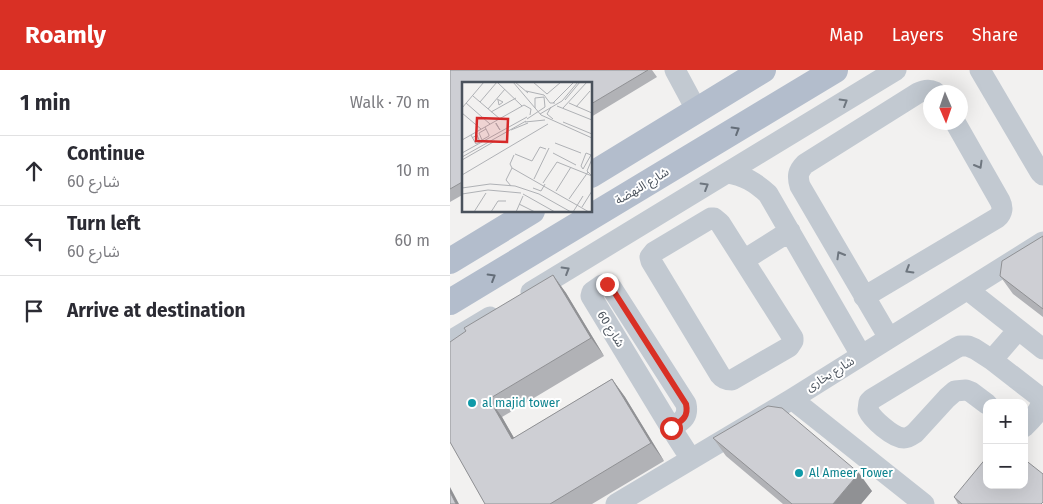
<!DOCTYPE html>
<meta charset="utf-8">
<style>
:root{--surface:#fff;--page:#f7f7f7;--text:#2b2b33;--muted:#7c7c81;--line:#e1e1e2;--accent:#d93025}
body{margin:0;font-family:"Fira Sans","Noto Sans Arabic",sans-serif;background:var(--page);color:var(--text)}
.controls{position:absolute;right:15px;bottom:15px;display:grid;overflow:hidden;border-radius:10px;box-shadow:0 5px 20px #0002}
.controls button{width:45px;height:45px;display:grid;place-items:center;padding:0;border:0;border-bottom:1px solid var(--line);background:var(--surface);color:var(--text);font:25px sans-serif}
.compass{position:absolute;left:473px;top:15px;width:45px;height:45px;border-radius:50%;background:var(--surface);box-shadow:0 5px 20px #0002;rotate:178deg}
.stop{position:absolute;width:15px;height:15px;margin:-11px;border:4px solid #d93025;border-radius:50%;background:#fff}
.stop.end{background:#d93025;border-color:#fff;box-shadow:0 1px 5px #0008}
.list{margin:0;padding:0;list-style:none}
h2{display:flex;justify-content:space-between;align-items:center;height:65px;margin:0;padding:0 20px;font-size:21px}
h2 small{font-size:16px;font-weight:400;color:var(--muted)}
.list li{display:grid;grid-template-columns:32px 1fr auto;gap:15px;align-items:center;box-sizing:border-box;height:70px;padding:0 20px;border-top:1px solid var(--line)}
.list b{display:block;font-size:19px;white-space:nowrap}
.list p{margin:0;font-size:16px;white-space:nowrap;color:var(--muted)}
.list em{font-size:16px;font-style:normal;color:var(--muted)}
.icon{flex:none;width:28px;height:28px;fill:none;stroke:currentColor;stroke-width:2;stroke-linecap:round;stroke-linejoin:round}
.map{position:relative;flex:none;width:593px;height:434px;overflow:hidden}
header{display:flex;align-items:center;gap:30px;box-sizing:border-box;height:70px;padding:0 25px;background:var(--accent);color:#fff}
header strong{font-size:24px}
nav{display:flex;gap:28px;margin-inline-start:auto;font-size:18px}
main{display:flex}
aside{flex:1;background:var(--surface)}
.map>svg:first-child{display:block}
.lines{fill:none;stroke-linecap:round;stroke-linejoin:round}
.minor{stroke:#c2c9d1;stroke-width:21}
.major{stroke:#b3bdcc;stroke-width:26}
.wall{fill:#b1b2b6}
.shaded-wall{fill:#909194}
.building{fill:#cecfd4;stroke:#909194}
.oneway{stroke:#6e767f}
.oneway2{stroke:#646d78}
.route{stroke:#d93025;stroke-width:6}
.culture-dot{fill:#0f9aa8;stroke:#fff;stroke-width:2}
.labels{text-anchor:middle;stroke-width:4;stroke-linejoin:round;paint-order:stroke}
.street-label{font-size:12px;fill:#4a525c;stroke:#fff}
.culture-label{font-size:12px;fill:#0d838f;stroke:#fff;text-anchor:start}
.inset-road{fill:none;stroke:#afb1b5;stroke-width:1}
.view{fill:#d62828;fill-opacity:0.15;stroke:#d62828;stroke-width:2.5}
.inset-edge{fill:none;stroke:#4a525c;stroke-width:2.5}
</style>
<header>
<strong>Roamly</strong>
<nav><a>Map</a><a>Layers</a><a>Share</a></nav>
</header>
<main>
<aside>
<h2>1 min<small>Walk · 70 m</small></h2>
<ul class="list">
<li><svg class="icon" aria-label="ahead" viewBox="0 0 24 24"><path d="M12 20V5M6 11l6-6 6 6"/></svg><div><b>Continue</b><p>شارع 60</p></div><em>10 m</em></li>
<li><svg class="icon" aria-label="left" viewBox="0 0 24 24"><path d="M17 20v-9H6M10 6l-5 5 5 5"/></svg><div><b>Turn left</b><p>شارع 60</p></div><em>60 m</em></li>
<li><svg class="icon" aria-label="arrive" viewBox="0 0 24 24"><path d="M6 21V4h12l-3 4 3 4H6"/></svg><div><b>Arrive at destination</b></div></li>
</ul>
</aside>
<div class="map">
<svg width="593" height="434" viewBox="0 0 593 434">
<rect width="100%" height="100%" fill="#f2f1f0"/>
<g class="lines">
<path class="minor" d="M 225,0 L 247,41
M 530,0 L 590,102 L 593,105
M 277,103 C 294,105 306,113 318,124 L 411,285
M 261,148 L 264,148 L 270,153 L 343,268 L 343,271 L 339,277 L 282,310 C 276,310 273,309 270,305 L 201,191 L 200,187 L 204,182 Z
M 294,190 L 340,161
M 157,214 L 161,217 L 236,334 C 239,348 231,351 221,358 L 141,226 L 142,222 L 152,215 Z
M 518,220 L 593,279
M 81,222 L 446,0
M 414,227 L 547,148 C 553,143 553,137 550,131 L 505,52
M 439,268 L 350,116 C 347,106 348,101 355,94 L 468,23 C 474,20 479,19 485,22
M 0,271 L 40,247
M 542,290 L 568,260
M 342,329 L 474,434
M 537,334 L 521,322 L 516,320 L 505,321 L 497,328 L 465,363 C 462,365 458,368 454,368 C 443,368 422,349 418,340 L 419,332 L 422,329 L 506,278 L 510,276 L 518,276 L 525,279 L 542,290 L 591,328 C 593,339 581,350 574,357
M 221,358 L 241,389
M 166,434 L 342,329 L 593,172"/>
<path class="major" d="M 141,105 L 313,0
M 0,191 L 82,141
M 0,232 L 385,0"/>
</g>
<path class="wall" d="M 0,0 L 202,0 L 207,7 L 141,47 L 141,14 L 14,14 L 14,124 L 0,132 Z
M 593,166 L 593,247 L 563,224 L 550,206 Z
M 103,205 L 116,223 L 154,286 L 52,347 L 64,368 L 162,309 L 175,327 L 214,391 L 142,434 L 35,434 L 0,372 Z
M 263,368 L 422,421 L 411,434 L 333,434 L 276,386 Z
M 504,427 L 593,434 L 508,434 Z"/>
<path class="shaded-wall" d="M 103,205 L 116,223 L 154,286 L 141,268 Z
M 162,309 L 175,327 L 214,391 L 201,373 Z
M 39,329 L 52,347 L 75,387 L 62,369 Z
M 409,403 L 422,421 L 411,434 L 383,434 Z
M 0,417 L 9,434 L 6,434 L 0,422 Z"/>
<path class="building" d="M 0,0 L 198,0 L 141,34 L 141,14 L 14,14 L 14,111 L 0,119 Z
M 593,166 L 593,239 L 550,206 L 552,191 Z
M 103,205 L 141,268 L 39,329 L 62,369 L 162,309 L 201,373 L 100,434 L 35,434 L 0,372 L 0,272 L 16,261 L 14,258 Z
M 318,336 L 332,338 L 409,403 L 383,434 L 342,434 L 263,368 Z
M 537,387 L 537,415 L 574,415 L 574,389 L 593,404 L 593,432 L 591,434 L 512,434 L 504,427 Z
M 0,422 L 6,434 L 0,434 Z"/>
<defs><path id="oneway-chevron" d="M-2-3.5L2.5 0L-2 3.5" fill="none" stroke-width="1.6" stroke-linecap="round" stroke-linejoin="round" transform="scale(1.25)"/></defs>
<g class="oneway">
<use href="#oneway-chevron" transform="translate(394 32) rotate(-31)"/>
<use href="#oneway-chevron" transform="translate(529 95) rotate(60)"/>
<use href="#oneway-chevron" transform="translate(255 116) rotate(-31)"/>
<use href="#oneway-chevron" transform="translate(390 185) rotate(-120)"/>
<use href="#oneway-chevron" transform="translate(116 200) rotate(-31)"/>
<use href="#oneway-chevron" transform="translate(459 200) rotate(149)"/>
</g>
<g class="oneway2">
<use href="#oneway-chevron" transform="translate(286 60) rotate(-31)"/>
<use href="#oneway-chevron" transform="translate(42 207) rotate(-31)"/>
</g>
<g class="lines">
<path class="route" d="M 157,214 L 161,217 L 236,334 C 239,348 231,351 221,358"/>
</g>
<g class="culture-dot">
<circle cx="22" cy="333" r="5"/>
<circle cx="349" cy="403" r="5"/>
</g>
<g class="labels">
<g class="street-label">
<text transform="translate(192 116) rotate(-31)" y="4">شارع النهضة</text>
<text transform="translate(161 259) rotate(58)" y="4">شارع 60</text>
<text transform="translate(380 304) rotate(-32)" y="4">شارع بخارى</text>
</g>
<g class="culture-label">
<text x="32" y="337">al majid tower</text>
<text x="359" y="407">Al Ameer Tower</text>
</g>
</g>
<g transform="translate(12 12)">
<rect width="130" height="130" fill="#f2f1f0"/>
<path class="inset-road" d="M 35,0 L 60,24M 51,0 L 79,33 L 130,56M 53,0 L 66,11M 71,0 L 85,12 L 99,0M 64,9 L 82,13 L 88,21 L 93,21M 11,14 L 38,37M 35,17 L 41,20 L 37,23 L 36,18M 103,18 L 118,0M 18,20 L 35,0M 4,21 L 28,42M 91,21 L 112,0M 107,21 L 130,31M 95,24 L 130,38M 89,25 L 85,32 L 91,37M 114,25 L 128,9M 0,26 L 22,0M 101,26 L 125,0M 26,27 L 43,7M 29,30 L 54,16M 0,31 L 19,47M 78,32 L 100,19 L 116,0M 65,37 L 83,25 L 82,15 L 73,16 L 73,26M 63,40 L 83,38M 101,40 L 130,52M 34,41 L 38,48 L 34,42 ZM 23,45 L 27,53 L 27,54 L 20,58 L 17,51 L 24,47M 49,48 L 66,41M 9,53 L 14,62 L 18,60 L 15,53 L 10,56M 0,58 L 62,23 L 69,27 L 68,33M 93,61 L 119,71M 0,71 L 65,35M 91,71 L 114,83M 124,71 L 129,73 L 121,87 L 119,84 ZM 53,72 L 70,79 L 78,65 L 84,67M 52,73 L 48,82 L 50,86 L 127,130M 0,75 L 64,39M 130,77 L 125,89 L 130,94M 0,78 L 33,59M 0,93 L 86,42M 72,97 L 87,66M 81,101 L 95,80 L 130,94M 49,104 L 44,98 L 50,86M 0,106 L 28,102 L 53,104 L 77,112 L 109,130M 71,106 L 79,109 L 83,102M 94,109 L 109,85M 0,112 L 26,108 L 59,111M 61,112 L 93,130M 107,117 L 126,90M 57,122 L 73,130M 120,125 L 130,109M 12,130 L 24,111M 29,130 L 36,119 L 44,119M 54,130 L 61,114M 111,130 L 121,114"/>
<path class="view" d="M 15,36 L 46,37 L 45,60 L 14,59 Z"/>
<rect width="130" height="130" class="inset-edge"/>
</g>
</svg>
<div class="controls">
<button>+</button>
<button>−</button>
</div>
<svg class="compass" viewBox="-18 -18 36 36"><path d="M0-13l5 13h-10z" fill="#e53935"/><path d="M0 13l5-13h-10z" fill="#7c7c81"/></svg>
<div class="stop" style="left:221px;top:358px"></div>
<div class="stop end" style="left:157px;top:214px"></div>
</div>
</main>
